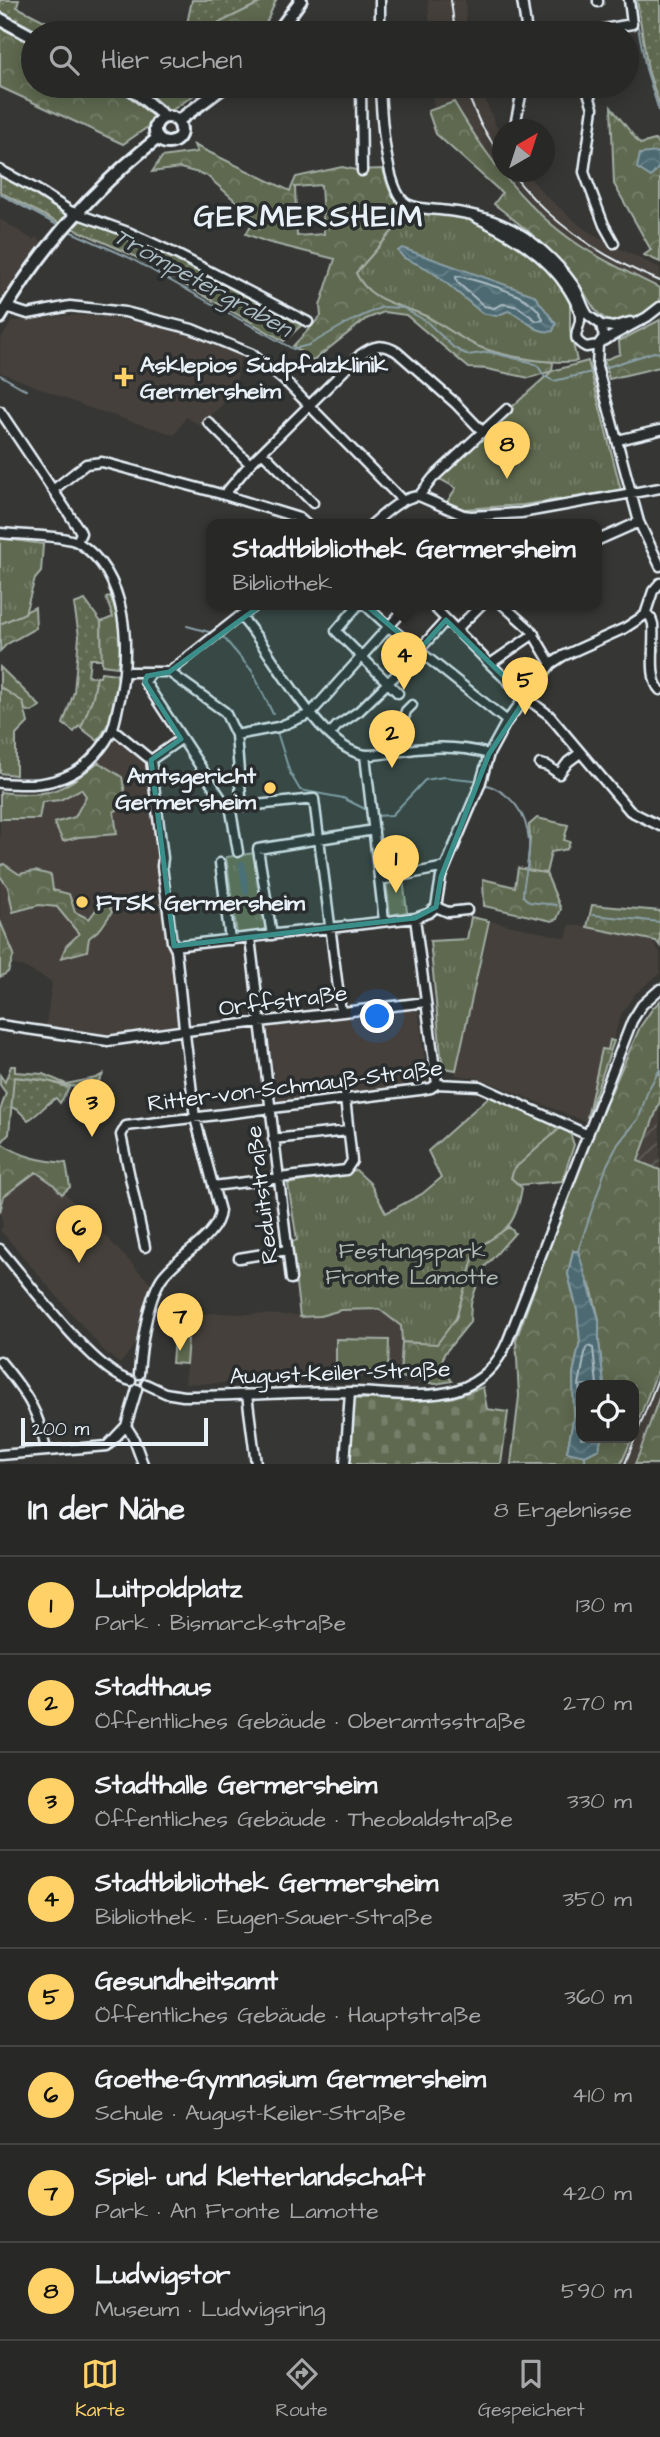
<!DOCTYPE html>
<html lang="de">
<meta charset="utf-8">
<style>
:root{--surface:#282827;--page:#30302f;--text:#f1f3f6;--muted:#a5a6a7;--line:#444;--accent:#ffd166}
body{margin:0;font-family:"Architects Daughter",sans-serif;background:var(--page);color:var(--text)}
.controls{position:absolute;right:21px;bottom:21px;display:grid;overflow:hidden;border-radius:14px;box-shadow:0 4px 18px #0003}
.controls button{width:63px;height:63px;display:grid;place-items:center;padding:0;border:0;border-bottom:2px solid var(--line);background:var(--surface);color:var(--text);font:35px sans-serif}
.compass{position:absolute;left:492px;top:119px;width:63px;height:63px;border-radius:50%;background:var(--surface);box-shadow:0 4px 18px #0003;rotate:39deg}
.scale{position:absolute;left:21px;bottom:18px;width:187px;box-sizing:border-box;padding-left:7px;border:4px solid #e8f1f8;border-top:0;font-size:19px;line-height:24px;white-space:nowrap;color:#e8f1f8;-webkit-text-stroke:5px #2a2d2e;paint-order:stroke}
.you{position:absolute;left:378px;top:1017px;width:24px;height:24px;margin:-18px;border:5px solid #fff;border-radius:50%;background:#1a73e8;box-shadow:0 0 0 10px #1a73e833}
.badge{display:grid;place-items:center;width:46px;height:46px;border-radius:50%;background:var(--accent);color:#111;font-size:23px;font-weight:700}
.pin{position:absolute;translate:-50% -58px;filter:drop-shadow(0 2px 4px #0008)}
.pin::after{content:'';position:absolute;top:37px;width:24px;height:21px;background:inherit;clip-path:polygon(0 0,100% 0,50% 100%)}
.popup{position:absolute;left:206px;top:519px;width:396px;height:91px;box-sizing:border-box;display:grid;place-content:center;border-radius:14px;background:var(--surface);filter:drop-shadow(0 2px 5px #0005);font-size:23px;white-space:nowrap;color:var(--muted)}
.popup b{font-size:26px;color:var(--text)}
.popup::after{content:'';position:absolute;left:50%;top:100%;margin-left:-14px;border:14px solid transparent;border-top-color:var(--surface)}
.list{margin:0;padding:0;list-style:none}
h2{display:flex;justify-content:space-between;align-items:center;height:91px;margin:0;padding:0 28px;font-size:30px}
h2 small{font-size:23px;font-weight:400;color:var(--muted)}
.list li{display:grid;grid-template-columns:46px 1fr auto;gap:21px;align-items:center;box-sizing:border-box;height:98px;padding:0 28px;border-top:2px solid var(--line)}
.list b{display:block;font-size:26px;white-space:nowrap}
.list p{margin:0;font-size:23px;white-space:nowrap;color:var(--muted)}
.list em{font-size:23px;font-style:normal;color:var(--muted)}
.icon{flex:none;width:38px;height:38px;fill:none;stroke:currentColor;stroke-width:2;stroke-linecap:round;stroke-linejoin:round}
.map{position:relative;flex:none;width:660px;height:1464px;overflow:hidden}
.search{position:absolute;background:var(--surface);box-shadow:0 4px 18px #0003;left:21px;right:21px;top:21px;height:77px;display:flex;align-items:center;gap:18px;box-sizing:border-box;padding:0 24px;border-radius:38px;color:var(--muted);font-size:26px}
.sheet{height:875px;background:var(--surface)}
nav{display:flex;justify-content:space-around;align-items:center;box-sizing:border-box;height:98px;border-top:2px solid var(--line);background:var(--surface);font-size:19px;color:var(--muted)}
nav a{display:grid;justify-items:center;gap:4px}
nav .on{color:var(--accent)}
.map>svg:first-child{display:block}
.built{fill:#44413b}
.industrial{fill:url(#industrial-furrows)}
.grass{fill:url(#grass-dots);stroke:#a3ada4;stroke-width:2}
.forest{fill:url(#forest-crowns);stroke:#a3ada4;stroke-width:2;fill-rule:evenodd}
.cemetery{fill:url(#cemetery-stones);stroke:#a3ada4;stroke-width:2}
.park{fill:url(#park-tufts);stroke:#a3ada4;stroke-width:2}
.pitch{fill:#5e6950;stroke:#a3ada4;stroke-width:2}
.water{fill:url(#water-waves);stroke:#8ba0a8;stroke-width:2}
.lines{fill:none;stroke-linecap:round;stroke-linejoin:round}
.shore{stroke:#aabbc2;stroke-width:2}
.stream{stroke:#8ba0a8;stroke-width:2}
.canal{stroke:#4d6a72;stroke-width:6}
.minor-casing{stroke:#e8f1f8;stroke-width:13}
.major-casing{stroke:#e8f1f8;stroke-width:16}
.minor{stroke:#2a2d2e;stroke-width:8}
.major{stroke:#2a2d2e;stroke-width:10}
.rail{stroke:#e8f1f8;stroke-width:2}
.marked{fill:#3a8f8a;fill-opacity:0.2;stroke:#3a8f8a;stroke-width:5;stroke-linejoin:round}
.poi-dot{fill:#ffd166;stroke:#2a2d2e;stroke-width:2.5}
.labels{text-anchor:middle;stroke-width:7;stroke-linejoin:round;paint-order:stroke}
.poi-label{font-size:23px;font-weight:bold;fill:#e8f1f8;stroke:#2a2d2e;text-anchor:start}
.street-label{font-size:23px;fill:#e8f1f8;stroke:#2a2d2e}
.park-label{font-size:23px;fill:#b1bbb5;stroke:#2a2d2e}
.water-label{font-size:24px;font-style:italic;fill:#aabbc2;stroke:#2a2d2e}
.district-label{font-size:30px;font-weight:bold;letter-spacing:2px;fill:#e8f1f8;stroke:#2a2d2e}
</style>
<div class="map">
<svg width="660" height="1464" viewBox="0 0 660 1464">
<defs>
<pattern id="industrial-furrows" width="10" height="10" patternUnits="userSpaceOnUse" patternTransform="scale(1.75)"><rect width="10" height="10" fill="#44413b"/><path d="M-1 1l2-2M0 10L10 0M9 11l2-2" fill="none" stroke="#5f5d58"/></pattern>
<pattern id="grass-dots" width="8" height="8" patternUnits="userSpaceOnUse" patternTransform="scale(1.75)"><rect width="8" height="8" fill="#5e6950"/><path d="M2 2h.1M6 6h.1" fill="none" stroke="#757f6a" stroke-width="1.8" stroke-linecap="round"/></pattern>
<pattern id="forest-crowns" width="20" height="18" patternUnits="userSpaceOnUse" patternTransform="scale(1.75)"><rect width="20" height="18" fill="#5e6950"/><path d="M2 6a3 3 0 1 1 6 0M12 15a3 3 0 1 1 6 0" fill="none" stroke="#757f6a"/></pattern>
<pattern id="cemetery-stones" width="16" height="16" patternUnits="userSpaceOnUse" patternTransform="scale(1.75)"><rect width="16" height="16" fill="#5e6950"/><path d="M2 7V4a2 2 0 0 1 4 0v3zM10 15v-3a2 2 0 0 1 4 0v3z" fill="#757f6a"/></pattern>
<pattern id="park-tufts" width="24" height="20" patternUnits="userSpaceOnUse" patternTransform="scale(1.75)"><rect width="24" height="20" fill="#5e6950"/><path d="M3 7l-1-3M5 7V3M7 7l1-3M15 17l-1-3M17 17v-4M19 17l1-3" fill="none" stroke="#757f6a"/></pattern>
<pattern id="water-waves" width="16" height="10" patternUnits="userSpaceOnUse" patternTransform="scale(1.75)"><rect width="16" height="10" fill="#4d6a72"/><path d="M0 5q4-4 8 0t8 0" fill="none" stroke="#678087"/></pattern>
</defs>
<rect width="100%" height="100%" fill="#363634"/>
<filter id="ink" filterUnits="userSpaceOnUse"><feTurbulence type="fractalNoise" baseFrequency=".0143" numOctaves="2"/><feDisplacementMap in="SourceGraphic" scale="14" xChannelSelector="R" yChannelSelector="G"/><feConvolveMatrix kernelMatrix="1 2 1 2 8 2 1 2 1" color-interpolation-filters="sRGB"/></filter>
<g filter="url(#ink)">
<path class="built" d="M 428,0 L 465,0 L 467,33 L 430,33 Z
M 431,86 L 479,86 L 502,139 L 502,170 L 490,159 L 454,102 L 434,109 Z
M 503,172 L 525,172 L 545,195 L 583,228 L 610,244 L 660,268 L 660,285 L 631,274 L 577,244 L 541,214 Z
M 0,219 L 33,240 L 35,237 L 44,243 L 0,308 Z
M 73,315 L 107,317 L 160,326 L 190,335 L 241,356 L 234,393 L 201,426 L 186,417 L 175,435 L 89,408 L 0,372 L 0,340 L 12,321 Z
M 117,734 L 147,759 L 180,1024 L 108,1034 L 46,1025 L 52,982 L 22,966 L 0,963 L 0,793 L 56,790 L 87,769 Z
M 491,921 L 566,938 L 570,924 L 650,939 L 660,952 L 660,973 L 634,995 L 621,1015 L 586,1122 L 479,1078 L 455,1075 Z
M 418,1008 L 428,1086 L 278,1102 L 267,1027 Z
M 36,1172 L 53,1184 L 62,1193 L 64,1192 L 151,1284 L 137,1342 L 120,1364 L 104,1351 L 0,1230 L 3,1226 L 0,1212 L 4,1196 Z
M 380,1309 L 401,1326 L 400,1377 L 185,1384 L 186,1364 L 172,1363 L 174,1337 L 188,1338 L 189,1324 L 195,1314 L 216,1313 L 320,1316 L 341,1310 Z
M 660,1364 L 660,1395 L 639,1455 L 635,1464 L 621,1464 L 632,1438 L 634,1438 L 634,1432 Z"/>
<path class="industrial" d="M 660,1101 L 660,1170 L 638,1161 Z"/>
<path class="grass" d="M 0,0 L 19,0 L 17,7 L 68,33 L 38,33 L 0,13 Z
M 192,0 L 266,0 L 211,27 L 185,33 Z
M 637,0 L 660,0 L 660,107 L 648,70 Z
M 0,171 L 36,190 L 68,215 L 60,224 L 0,192 Z
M 84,218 L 136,238 L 305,322 L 284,341 L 130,254 L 72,228 Z
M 85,600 L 101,622 L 102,659 L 90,659 L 88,676 L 97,677 C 94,695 90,712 81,728 L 79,726 L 74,732 L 63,724 L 74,692 L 79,636 L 74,604 Z
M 610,1040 L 614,1041 L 587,1118 L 602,1049 L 608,1050 Z
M 13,1077 L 48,1081 L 69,1088 L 60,1103 L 56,1098 C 46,1103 39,1115 28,1120 L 18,1110 L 11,1107 Z"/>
<path class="forest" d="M 266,0 L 276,0 L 262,33 L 192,33 L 211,27 Z
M 0,27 L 33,44 L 33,86 L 207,86 L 123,144 L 0,87 Z
M 454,102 C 485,155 527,211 579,245 C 605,262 633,275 660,288 L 660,303 C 648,311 631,323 616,322 C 595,321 588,295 577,281 C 554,250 525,228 494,204 L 502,193 L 436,134 L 428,111 Z
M 611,107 L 640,144 L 655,140 L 660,146 L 660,262 L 644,255 L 651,250 L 614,184 Z
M 194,145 L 290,191 L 296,177 L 342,167 L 356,170 L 383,169 C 389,191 389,198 411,210 L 356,273 L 404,306 L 430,318 L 478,346 L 528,359 L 553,362 L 552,371 L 529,378 L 487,369 L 469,368 L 406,315 L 384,312 L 366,319 L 313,361 L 293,346 L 321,316 L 320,306 L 335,259 L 267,242 L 246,234 L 255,218 L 206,175 L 180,168 L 152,172 L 162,157 L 197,152 ZM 321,185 L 324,234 L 297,236 L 295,187 Z
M 660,320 L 660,367 L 609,379 L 604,360 L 620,354 L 619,341 Z
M 110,596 C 119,615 124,647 117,667 L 102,665 L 101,622 L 113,617 L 106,598 Z
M 35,607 L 36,628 L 7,644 L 0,651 L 0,624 Z
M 0,667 L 40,706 L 32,712 L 25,710 L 23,702 L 0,687 Z
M 101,672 L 116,674 L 118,680 L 109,722 L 98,741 L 81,728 L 93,697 L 97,677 L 100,677 Z
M 98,762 L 122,777 L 127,803 L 114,812 L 117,834 L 79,837 L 63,841 L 54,823 L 75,817 L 86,796 L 81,789 L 60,800 L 42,802 L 39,819 L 0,819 L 0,792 C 47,798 63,792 98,762 Z
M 4,864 L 19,874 L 35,871 L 51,875 L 53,890 L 69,894 L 75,912 L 89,919 L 105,898 L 112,912 L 101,928 L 89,938 L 87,951 L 61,958 L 66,946 L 79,934 L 57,907 L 39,905 L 13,912 L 8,887 L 0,876 L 0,866 Z
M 518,868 L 546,873 L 561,909 L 557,919 L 552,921 L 484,906 L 483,879 L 515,887 Z
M 592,905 L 660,911 L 660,946 L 656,941 L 587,927 Z
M 0,921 L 14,954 L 8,972 L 0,977 Z
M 660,1001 L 660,1101 L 638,1161 L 660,1170 L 660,1364 L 634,1432 L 634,1385 L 604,1385 L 599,1342 L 599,1319 L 592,1291 L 573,1251 L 568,1274 L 577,1310 L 580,1341 L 573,1374 L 574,1415 L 567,1452 L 599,1449 L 601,1438 L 632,1438 L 621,1464 L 511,1464 L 519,1396 L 516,1340 L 578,1167 L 640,1027 L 653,1008 Z
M 11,1066 L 15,1066 L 15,1072 L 43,1074 L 66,1084 L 96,1078 L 103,1074 C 93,1097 65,1084 47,1081 C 37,1079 24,1078 14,1077 L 9,1134 L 1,1143 C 22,1157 41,1161 66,1163 L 70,1187 L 62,1194 L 53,1184 L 36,1172 L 4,1196 L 0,1212 L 0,1111 L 6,1093 L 0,1085 L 0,1075 L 5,1082 Z
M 560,1128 L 570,1133 L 574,1145 L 562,1181 L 519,1185 L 511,1178 L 514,1168 Z
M 509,1227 L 515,1233 L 482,1270 L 471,1303 L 470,1322 L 444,1354 L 441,1366 L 452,1381 L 435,1384 L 400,1377 L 402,1342 L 437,1343 L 456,1318 L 475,1249 Z
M 660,1395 L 660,1464 L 635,1464 L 639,1454 Z"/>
<path class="cemetery" d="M 483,1387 L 487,1409 L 508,1412 L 501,1464 L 350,1464 L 353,1399 L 451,1398 Z"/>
<path class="park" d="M 411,210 L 472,219 L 497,230 L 542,260 L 570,294 L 570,331 L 577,361 C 552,365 501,356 477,346 C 459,338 443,325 426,316 C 399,304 369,302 356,273 Z
M 588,361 L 621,490 L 523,505 L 464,509 L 447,502 L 456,488 L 438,478 L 472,443 L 552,371 Z
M 0,538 L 43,544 L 41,572 L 35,579 L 25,613 L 0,624 Z
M 0,687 L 23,702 L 28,723 L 16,735 L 16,775 L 0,773 Z
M 537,818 L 568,825 L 564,840 L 570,842 L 567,849 L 551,852 L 546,873 L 527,870 L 530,839 L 529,825 Z
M 255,853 L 266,930 L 237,934 L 226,857 Z
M 403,878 L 407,912 L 390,915 L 386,881 Z
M 471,917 L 489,921 L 456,1070 L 444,1068 L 441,1055 L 430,941 L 467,939 Z
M 491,1095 L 560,1128 L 514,1169 L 511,1178 L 522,1188 C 515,1228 507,1228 476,1249 L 456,1318 L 437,1344 L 402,1342 L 401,1326 L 379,1309 L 341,1310 L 320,1316 L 300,1317 L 291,1242 L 297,1240 L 288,1184 L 356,1170 L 370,1183 L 386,1213 L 422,1194 L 441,1178 L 428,1151 Z
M 174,1337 L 188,1339 L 186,1364 L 172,1363 Z"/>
<path class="pitch" d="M 336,1339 L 389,1340 L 388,1372 L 336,1371 Z"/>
<path class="water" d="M 658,152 L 660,166 L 651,177 L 637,168 L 640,154 Z
M 402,248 L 534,295 L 556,324 L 553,331 C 535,335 524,316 508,311 L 496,316 L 482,313 L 439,277 L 426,268 L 404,258 L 398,251 Z
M 573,1251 L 578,1251 L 599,1320 L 599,1342 L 604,1385 L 581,1385 L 581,1438 L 601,1438 L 599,1449 L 585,1456 L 567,1452 L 574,1415 L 573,1374 L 580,1341 L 577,1310 L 568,1274 Z"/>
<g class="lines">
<path class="shore" d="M 460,276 C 485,284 536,294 543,320 L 537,321 L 518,307 L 510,305 L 503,304 L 494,308 L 484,306 L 457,282 L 456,277 Z
M 581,1404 L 579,1385 L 586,1348 L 588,1346 L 593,1348 L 597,1385"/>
<path class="stream" d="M 635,0 L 637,19
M 638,27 L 646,69 L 660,114
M 0,194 L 61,227
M 69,231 L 128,257 L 293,349 L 309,345 L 347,323 L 382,307 L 403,308 L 426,321 L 454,348 L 468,355 L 489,352 L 530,362 L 538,366 L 544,376 L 554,381 L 596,371
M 601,369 L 654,352 L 660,353
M 0,375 L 26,390
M 187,626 L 209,632
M 224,638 L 252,671 L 273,714
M 277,732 L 290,773 L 300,790 L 343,798 L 367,810
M 485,784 C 511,793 527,813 529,841 C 531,859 523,878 523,896 L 529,902 L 556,905
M 376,816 L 392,815 L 425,780 L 444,777 L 474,780
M 593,915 L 660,922
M 578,1251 L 607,1165 L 618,1144 L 639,1118 L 648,1090 L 660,1069
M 585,1456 L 585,1464"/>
<path class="canal" d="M 242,864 L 246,892"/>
<defs>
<path id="minor" d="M 380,0 L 380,33
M 522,0 L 527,33
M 598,0 L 598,2
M 581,33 L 632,24 L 629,0
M 361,86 L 362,171
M 380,86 C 381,110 385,191 407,204 C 418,210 436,209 449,211 C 475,214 503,222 525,237 C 544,250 561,267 574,286 C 580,295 582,307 588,315 C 592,319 597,321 601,325 L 604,337 L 598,345 L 586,347 C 569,338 579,332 580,320 C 581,310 573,297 568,289 C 545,253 510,234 473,216
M 586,86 L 593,108 L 584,172 L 604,225 L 614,243
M 514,130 L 523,86
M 0,170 L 36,189 L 70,211 L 128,232 L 176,254 L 308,322
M 6,307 L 28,314 L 70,306 L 125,312 L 192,329 L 252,354 L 288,384 L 403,501
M 601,325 L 613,327 L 630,322
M 603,341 L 647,317 L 660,307
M 598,345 L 597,366 L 639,522 L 660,566
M 0,411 L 79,529 L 81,533 L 77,542
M 208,422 L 250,464
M 618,440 L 660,430
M 263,453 L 313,503
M 53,490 L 86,464 L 102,462 L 221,494 L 299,518 L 306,524
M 224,495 L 250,464 L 360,355 C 373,345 383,343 397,352 L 455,403 L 482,431
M 419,496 L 433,478 L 507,409
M 372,524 C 386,513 401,497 419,496 L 463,515 L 471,516 L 521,513 L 660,488
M 0,533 C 18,535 66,535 79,543 C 129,576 130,647 120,699 C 117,709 116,721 112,730 C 105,746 88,765 73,773 C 49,786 26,785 0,783
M 596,541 L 639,522
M 359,604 L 336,631 L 398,693
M 364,604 L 389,627 L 507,721
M 431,604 L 490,664 L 526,698 L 549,715 L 630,811 L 660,826
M 502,604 L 531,630 L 551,664
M 646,613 L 651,618 L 653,624 C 655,642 648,679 660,690
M 240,616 C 272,648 319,752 367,755 C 384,755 399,751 415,749 C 440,746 465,747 489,754
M 456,630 L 482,604
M 490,664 L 534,634
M 124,672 L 169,672 L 240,616 L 258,604
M 152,672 L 145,682 L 221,798 L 225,803 L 230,805 L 238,852
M 169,672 L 225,712 L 236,735 L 241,796 L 240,803
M 113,729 L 151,760 L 163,858 L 162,866 L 172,942 L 176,950 L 184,1028
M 330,734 L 337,726 L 359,711 L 403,668 L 446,620
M 236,735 L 278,727 L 310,714 L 409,604
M 394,753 L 406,711 L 412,705
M 365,755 L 384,921
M 151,760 L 181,739
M 540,764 L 548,766 L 559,774 L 568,762 L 580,753
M 230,805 L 240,803 L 246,806 L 314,799 L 341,1012
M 220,863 L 230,940
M 380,880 L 445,867
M 436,907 L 448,912 L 467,910
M 415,918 L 437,1084
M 272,935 L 258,849 L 374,830
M 250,938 L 291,1279
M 174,946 L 415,918 L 429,913 L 436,907 L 441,877 L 480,785 L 489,754 L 507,721 L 551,664 L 563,656 L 625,628 L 645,615 L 653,591 L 660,583
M 0,1025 L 108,1041 L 180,1031
M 186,1031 L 426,1002
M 273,1139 L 348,1131
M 213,1186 L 346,1170 L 352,1161 L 345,1098
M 145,1247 L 121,1135 L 126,1126 L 420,1090 L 431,1088 L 437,1084 L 479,1086 L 588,1135
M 0,1249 C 26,1279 95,1373 131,1381
M 239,1258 L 287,1250
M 0,1361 C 25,1391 40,1412 46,1451
M 139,1374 C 141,1347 147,1302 161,1279 C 175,1257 218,1238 220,1211 L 195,1118 L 185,1034
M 146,1384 L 165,1393 L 183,1396 C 239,1396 294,1392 349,1392 C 383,1392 423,1400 456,1390 C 482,1382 498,1365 508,1340 L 632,1021 L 642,1005 L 660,989
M 247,1395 L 256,1464
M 126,1426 L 133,1437 L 143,1464
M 0,1455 L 107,1446 L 126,1426 L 137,1389
M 345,1464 L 350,1392"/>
<path id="major" d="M 0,19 L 33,37
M 277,33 L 301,0
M 128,86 L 165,117
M155 130a13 13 0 1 1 26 0a13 13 0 1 1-26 0Z
M 178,121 L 225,86
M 0,318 C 41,248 94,188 158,138"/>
</defs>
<use href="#minor" class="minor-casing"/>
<use href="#major" class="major-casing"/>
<use href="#minor" class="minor"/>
<use href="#major" class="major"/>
<path class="rail" d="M 451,0 L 455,33
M 464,86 L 480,123 L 503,160
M 511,172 C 549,223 601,257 660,281
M 625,1464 L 660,1374"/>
</g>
</g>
<path class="marked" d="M 363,531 L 396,567 L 361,601 L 419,650 L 446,620 L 526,698 L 489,754 L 441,877 L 436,907 L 415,918 L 174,946 L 151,760 L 181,739 L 145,682 L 147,676 L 169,672 Z"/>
<g class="poi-dot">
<path d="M120.5 366.5h7v7h7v7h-7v7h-7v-7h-7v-7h7z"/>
<circle cx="270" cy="788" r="7"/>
<circle cx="82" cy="902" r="7"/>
</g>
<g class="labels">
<g class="poi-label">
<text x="140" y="372">Asklepios Südpfalzklinik<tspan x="140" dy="26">Germersheim</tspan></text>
<text x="256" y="783" text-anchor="end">Amtsgericht<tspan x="256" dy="26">Germersheim</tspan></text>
<text x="96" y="910">FTSK Germersheim</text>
</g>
<g class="street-label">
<text transform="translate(283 1000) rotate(-7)" y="8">Orffstraße</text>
<text transform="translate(295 1085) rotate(-7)" y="8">Ritter-von-Schmauß-Straße</text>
<text transform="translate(261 1195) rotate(-97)" y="8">Reduitstraße</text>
<text transform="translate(340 1372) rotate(-2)" y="8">August-Keiler-Straße</text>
</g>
<g class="park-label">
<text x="412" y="1258">Festungspark<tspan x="412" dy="26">Fronte Lamotte</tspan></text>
</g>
<g class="water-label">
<text transform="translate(203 282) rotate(29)" y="8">Trompetergraben</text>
</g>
<g class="district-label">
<text x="309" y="226">GERMERSHEIM</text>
</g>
</g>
</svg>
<div class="controls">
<button><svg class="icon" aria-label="locate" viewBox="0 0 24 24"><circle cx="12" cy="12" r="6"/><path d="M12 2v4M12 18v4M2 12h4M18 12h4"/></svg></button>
</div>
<svg class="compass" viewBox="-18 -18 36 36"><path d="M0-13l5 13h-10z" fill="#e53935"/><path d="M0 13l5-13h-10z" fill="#a5a6a7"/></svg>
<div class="scale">200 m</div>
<div class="you"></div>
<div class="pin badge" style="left:396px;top:893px">1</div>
<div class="pin badge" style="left:392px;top:768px">2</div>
<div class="pin badge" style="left:92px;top:1137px">3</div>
<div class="pin badge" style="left:404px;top:690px">4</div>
<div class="popup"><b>Stadtbibliothek Germersheim</b>Bibliothek</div>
<div class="pin badge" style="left:525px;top:715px">5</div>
<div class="pin badge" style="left:79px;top:1263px">6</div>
<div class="pin badge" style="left:180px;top:1351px">7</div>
<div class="pin badge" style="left:507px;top:479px">8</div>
<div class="search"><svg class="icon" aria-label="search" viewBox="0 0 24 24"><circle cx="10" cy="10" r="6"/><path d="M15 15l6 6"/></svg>Hier suchen</div>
</div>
<section class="sheet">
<h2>In der Nähe<small>8 Ergebnisse</small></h2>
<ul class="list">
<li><span class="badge">1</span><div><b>Luitpoldplatz</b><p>Park · Bismarckstraße</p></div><em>130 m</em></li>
<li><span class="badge">2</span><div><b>Stadthaus</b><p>Öffentliches Gebäude · Oberamtsstraße</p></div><em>270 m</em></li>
<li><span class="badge">3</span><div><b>Stadthalle Germersheim</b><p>Öffentliches Gebäude · Theobaldstraße</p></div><em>330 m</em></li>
<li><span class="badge">4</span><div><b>Stadtbibliothek Germersheim</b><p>Bibliothek · Eugen-Sauer-Straße</p></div><em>350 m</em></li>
<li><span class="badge">5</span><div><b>Gesundheitsamt</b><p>Öffentliches Gebäude · Hauptstraße</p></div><em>360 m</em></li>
<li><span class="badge">6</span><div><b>Goethe-Gymnasium Germersheim</b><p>Schule · August-Keiler-Straße</p></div><em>410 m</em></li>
<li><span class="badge">7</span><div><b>Spiel- und Kletterlandschaft</b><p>Park · An Fronte Lamotte</p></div><em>420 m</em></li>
<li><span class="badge">8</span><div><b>Ludwigstor</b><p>Museum · Ludwigsring</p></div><em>590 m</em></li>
</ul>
</section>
<nav>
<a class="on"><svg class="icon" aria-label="map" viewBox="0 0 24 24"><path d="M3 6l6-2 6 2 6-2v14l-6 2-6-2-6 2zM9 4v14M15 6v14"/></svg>Karte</a>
<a><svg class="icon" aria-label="directions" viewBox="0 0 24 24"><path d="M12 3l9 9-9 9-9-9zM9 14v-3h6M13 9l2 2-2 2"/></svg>Route</a>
<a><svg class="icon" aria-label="saved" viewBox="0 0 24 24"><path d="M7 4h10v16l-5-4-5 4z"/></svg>Gespeichert</a>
</nav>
